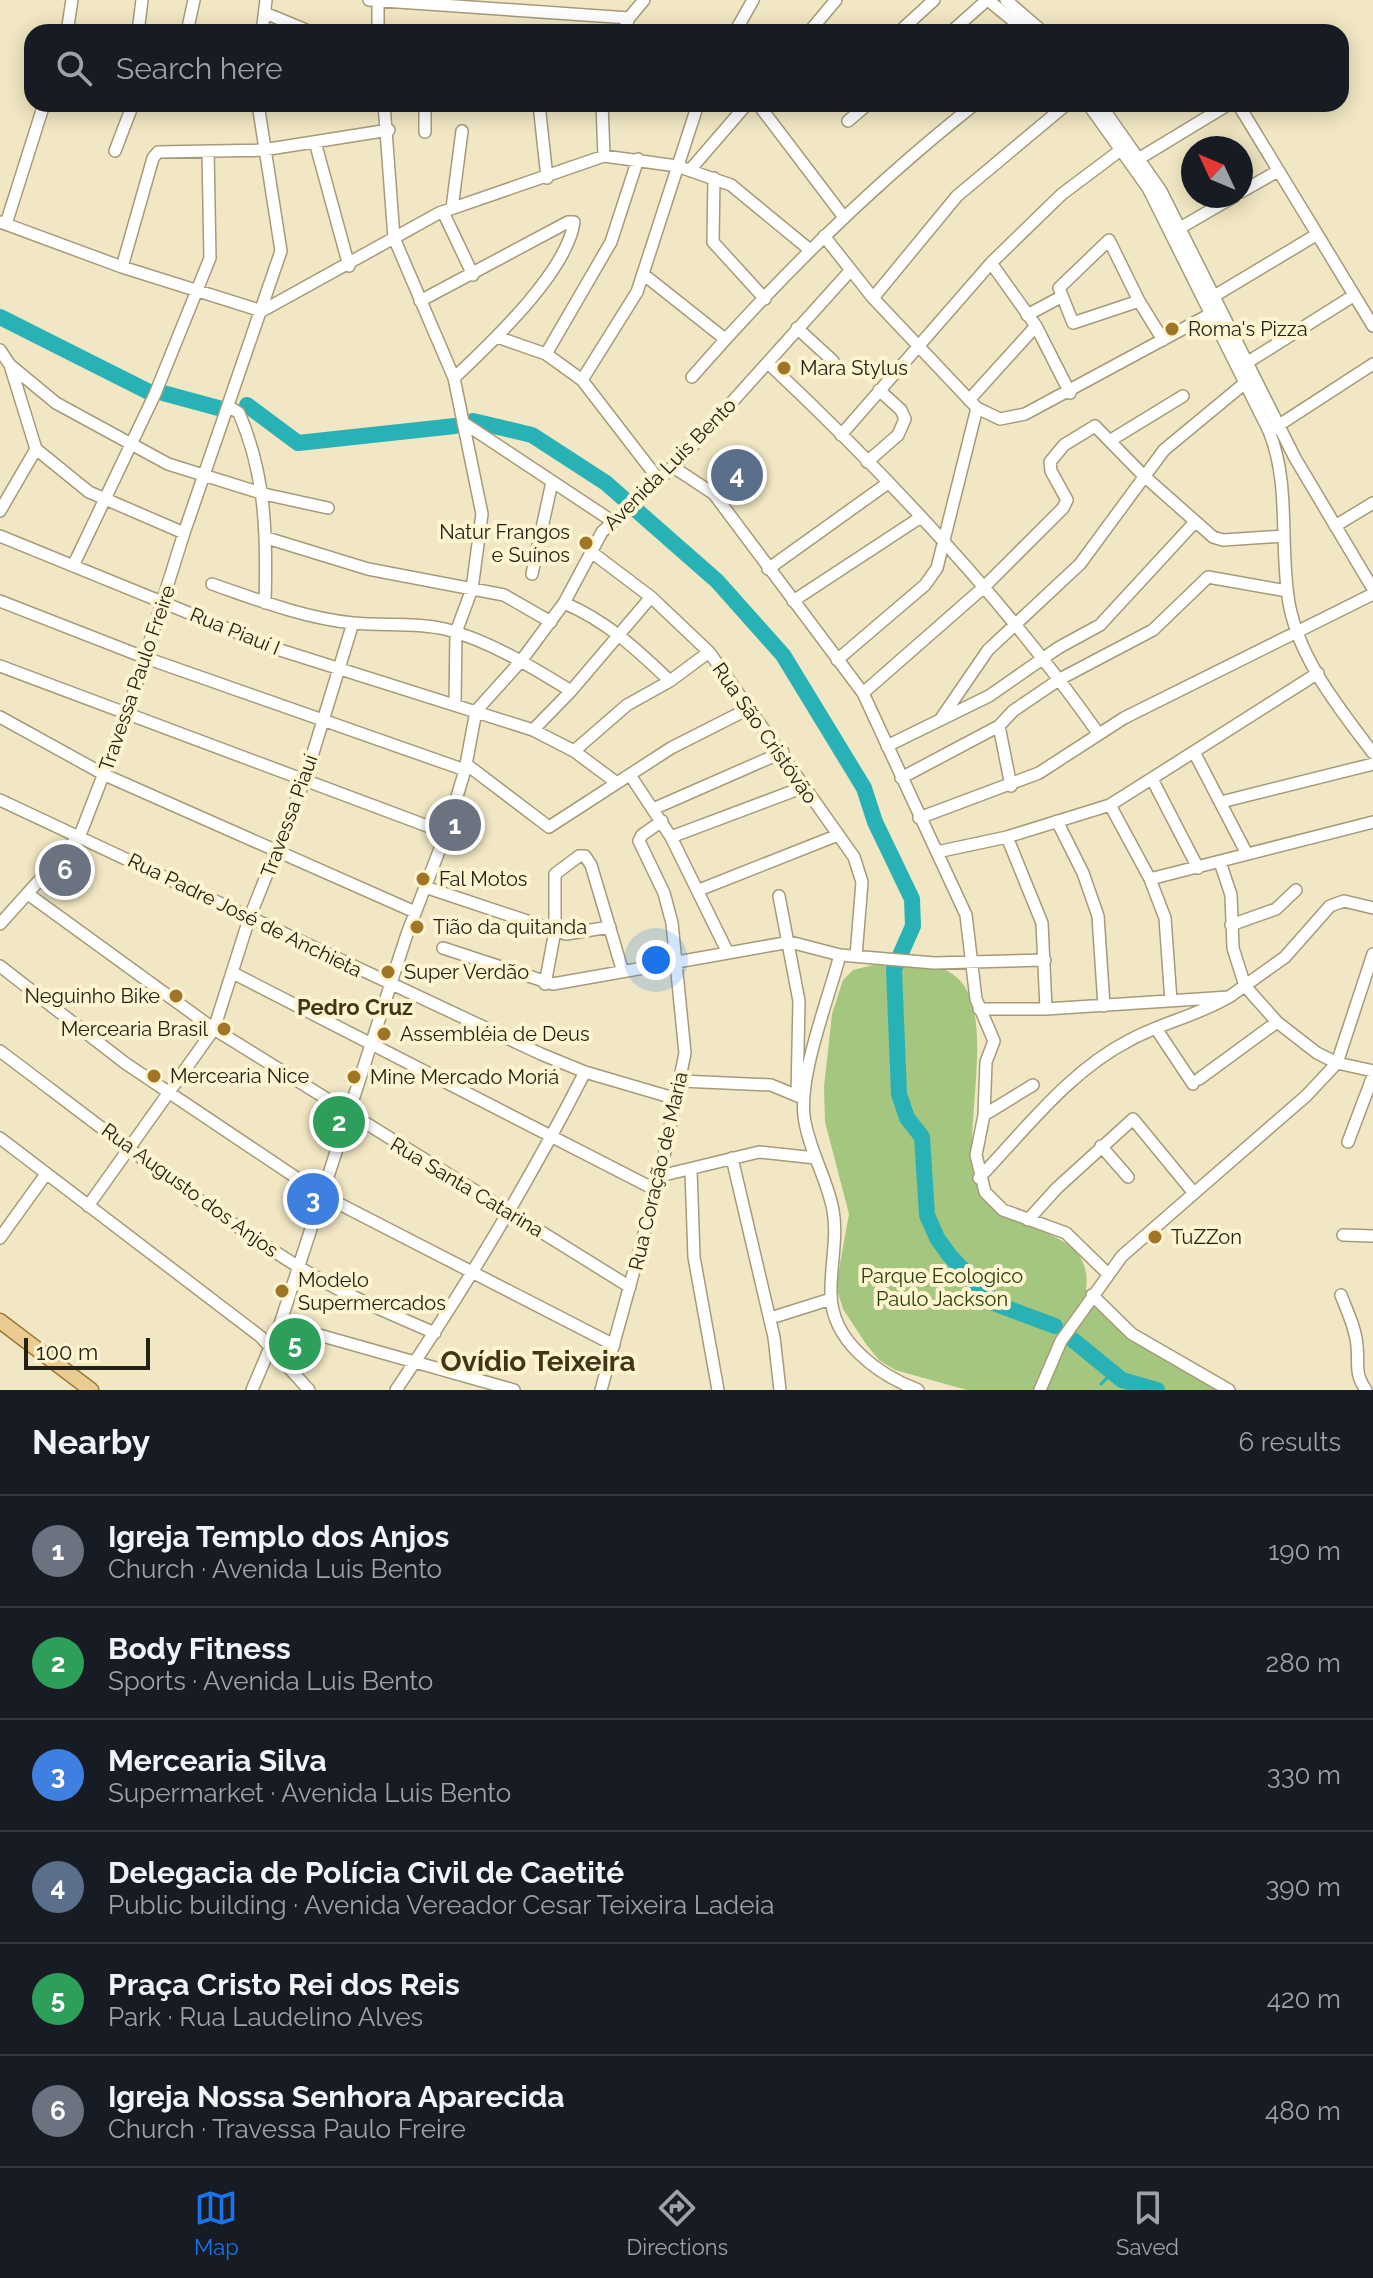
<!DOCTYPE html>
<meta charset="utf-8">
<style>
:root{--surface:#171b24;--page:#20242c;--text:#f1f3f6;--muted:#9ea1a6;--line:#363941;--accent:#1a73e8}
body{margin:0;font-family:Raleway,sans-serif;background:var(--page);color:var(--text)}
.compass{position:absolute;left:1181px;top:136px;width:72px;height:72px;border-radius:50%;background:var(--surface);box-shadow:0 4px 20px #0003;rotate:314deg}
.scale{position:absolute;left:24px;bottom:20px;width:126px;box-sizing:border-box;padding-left:8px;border:4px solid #252114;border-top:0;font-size:22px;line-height:28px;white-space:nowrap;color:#252114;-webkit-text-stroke:6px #fff4d1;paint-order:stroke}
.you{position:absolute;left:656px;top:960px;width:28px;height:28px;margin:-20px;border:6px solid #fff;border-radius:50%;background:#1a73e8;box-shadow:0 0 0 12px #1a73e833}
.badge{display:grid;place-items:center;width:52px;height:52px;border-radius:50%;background:var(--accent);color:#fff;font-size:26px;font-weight:700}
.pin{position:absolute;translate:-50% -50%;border:4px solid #fff;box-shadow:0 2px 8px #0006}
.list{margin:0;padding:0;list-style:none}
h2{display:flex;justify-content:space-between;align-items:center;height:104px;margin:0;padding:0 32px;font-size:34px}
h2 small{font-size:26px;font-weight:400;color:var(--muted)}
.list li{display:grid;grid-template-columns:52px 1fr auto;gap:24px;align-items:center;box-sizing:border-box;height:112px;padding:0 32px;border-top:2px solid var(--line)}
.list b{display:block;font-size:30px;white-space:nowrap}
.list p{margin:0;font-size:26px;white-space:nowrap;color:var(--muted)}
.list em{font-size:26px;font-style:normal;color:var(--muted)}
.icon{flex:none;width:44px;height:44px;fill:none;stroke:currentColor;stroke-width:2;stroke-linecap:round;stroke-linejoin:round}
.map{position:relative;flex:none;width:1373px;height:1390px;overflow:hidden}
.search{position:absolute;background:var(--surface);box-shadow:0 4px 20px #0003;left:24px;right:24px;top:24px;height:88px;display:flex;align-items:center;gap:20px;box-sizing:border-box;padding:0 28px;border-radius:24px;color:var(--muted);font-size:30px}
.sheet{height:776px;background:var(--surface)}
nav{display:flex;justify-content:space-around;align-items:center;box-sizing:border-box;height:112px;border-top:2px solid var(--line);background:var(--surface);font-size:22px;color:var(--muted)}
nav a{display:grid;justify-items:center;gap:4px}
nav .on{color:var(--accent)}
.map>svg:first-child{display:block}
.green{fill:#a5c67f}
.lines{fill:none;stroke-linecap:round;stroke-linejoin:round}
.stream{stroke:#29b2b5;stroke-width:3}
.river{stroke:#29b2b5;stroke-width:16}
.minor-casing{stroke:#a59b7a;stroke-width:14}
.major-casing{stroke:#9c7936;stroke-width:17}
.minor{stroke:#fff;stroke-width:11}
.major{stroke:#eacb91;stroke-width:14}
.poi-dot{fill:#a17526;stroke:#fff4d1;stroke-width:3}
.labels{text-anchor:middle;stroke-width:8;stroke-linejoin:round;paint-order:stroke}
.poi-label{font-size:20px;fill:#252114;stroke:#fff4d1;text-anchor:start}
.street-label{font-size:20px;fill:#252114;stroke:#fff4d1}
.park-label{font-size:20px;fill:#293f05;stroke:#fff4d1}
.neighbourhood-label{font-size:22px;font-weight:bold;fill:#403719;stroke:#fff4d1}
.district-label{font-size:28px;font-weight:bold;fill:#403719;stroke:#fff4d1}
</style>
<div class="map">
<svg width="1373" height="1390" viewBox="0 0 1373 1390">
<rect width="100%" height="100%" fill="#f1e7c4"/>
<path class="green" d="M 885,962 C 904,964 934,962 951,973 C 1003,1005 958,1135 977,1185 C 999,1241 1095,1219 1086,1290 L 1115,1326 L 1219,1390 L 967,1390 L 895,1370 L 879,1360 L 866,1344 L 843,1309 L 836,1286 L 849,1214 L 825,1122 L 824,1087 L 832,1014 L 843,980 L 853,970 Z"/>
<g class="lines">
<path class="stream" d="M 1101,1384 L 1112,1373"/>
<path class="river" d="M 0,317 L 151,393
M 163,393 L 222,409
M 247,405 L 298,443 L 455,426
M 473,421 L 532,435 L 606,483 L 623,498
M 635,509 L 717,581 L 783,655 L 864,788 L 875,822 L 912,899 L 913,926 L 894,969 L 899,1094 L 907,1118 L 922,1137 L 927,1215 L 937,1238 L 950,1256 L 996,1304 L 1055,1326
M 1073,1340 L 1122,1380 L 1157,1390"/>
<defs>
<path id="minor" d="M 369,0 L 629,18
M 378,0 L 378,32
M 988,0 L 1027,32
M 1006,0 L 1043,32
M 265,13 L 311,32
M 67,32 L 72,0
M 138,32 L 142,0
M 187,32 L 194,0
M 262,32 L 266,0
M 623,32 L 629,18 L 644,0
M 735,32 L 753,0
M 809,32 L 836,0
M 899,32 L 934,0
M 951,32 L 987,0
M 384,104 L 394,238 L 454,378 L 482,514 L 472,589 L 456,632 L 455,704
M 425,104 L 425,132
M 539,104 L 547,178
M 602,104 L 604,156
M 758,104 L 843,216
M 1088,104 L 1148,188 L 1269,431 C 1291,485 1279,546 1289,603 C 1299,659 1339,708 1373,753
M 1100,104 L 1161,191 L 1295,458 L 1373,589
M 1238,104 L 1373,326
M 848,121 L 868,104
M 315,142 L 349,266
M 115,151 L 133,104
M 1140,158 L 1229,104
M 690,170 L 747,104
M 714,178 L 713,242 L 765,299
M 1241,192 L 1278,171
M 452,208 L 462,131
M 443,212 L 473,275
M 0,222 L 122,267 L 262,311 L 439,213 L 604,156 L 677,166 L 731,185 L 810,250
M 6,224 L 44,104
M 1180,228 L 1235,196
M 824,236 L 873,298 L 977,408 L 1000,419 L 1025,414 L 1216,311
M 991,263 L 1036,326 L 1070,393
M 122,267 L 153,158 L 158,152 L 263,150 L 389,130
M 643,274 L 725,339
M 1216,295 L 1316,235
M 873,298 L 957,196 L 1067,104
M 420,301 L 568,222 L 574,222 C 567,272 491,343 454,378
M 1139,301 L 1073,323 L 1059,288 L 1109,240 L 1139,301 L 1163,340
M 1027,315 L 1061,297
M 797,328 L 833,361
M 497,337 L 546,354 L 582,380 L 659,480
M 0,350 L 10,365 L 36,449 L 0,511
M 546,354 L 611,242 L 638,159
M 1248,362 L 1353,296
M 768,363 C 888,476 1003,598 1098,733
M 10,365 L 56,403 L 168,464 L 264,494 L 328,508
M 692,377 C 780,276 870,187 975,104
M 582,380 L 637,292 L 698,104
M 969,400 L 1036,326
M 230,407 L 239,413 C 266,476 267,535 265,603
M 464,423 L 612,521
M 1273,429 L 1373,364
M 841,435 L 991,263 L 1062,194 L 1126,146
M 1111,440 L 1183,396
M 36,449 L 89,492 L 184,533
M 867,462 L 898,435 L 905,419 L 901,410 L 879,390
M 673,467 L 714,494 L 863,693 L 966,915 L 976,999 L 994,1041 L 986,1062 L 984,1115 L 976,1155 L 985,1192 L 1003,1210 L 1066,1233 L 1107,1273
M 1335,526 L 1373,503
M 0,536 L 277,649 L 533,730 L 574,751 L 617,783
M 267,538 L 368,569 L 504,595 L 551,622
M 590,551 L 651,597 L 709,652 L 854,857 L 862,882 L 856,956
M 73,566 L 155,394 L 210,258 L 208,151
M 768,569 L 888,483
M 532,574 L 552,482
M 212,584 C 258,600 304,618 353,623 C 383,626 416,622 445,629 C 490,641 532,667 571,691
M 0,601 L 146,658 L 465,770
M 793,601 L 921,517
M 564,603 C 607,621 636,649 670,681
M 837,660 L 925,585 L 937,568 L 977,408
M 0,666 L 446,833
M 863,693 L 984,587 L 1063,508 L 1067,500 L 1051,471 L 1050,462 L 1064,445 L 1095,426 L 1143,475 L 1213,537 L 1223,540 L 1284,536
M 0,717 L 105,775 L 415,912
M 940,720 L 988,650 L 1080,564 L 1164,450 L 1245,383
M 999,726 L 1011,786
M 533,730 L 571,691 L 651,597
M 887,746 L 989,696 L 1058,648 L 1100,625 L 1195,522
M 574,751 L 627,705 L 670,681 L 709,652
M 1194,752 L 1247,854
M 466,764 L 549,827 L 671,748 L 748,709
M 630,775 L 671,837 L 727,951
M 901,778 L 999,726 L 1013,711 L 1060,679 L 1153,630 L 1208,577 L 1287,591
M 1152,779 L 1198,868
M 0,800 L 541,1054 L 585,1072 L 677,1099
M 1221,802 L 1373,764
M 1110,805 L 1150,879 L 1165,918 L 1171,1001
M 653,809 L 783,752
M 919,818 L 1039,773 L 1124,718 L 1373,594
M 1057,821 L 1083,873 L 1098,916 L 1104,1006
M 671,837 L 804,787
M 1007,837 L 1042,923 L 1046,1009
M 937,852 L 1007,837 L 1110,805 L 1318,673
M 1220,862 L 1231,895 L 1233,948 L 1245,986 L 1277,1022 L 1317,1053 L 1337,1063 L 1373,1071
M 1150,879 L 1373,822
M 425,887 L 566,934 L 610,927
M 699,890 L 838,835
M 28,894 L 214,1029 L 630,1287
M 779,896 L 799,1001 L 797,1096
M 0,924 L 80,835 L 127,714 L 184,533 L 281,251 L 258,104
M 1231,925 L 1276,909 L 1296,890
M 443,948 L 553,984 L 790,942 L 840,955 L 934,963 L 1045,960
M 840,955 C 829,997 799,1074 804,1116 C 808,1148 827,1178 833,1210 C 838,1238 830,1267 831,1295 C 832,1342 879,1375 918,1390
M 0,966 L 125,1063 L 322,1195 L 614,1345
M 233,973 L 656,1190
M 545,984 L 555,931 L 555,874 L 579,856 L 585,856 L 591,865 L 622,969
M 979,1009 L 1046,1009 L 1229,997 L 1285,957 L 1330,906 L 1344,901 L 1373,908
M 1157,1030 L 1193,1084
M 0,1051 C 97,1124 194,1201 297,1266 C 341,1293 388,1313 435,1333
M 1199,1079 L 1277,1022
M 681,1081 L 771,1085 L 800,1097
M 984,1115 L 1033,1085
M 0,1138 L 261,1337 L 309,1390
M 1348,1142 L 1373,1076
M 1101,1146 L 1128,1177
M 732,1158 L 774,1337 L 780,1390
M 691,1170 L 694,1257 L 718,1390
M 660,1176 L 759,1152 L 816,1158
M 979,1178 C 1026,1129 1069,1071 1130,1040 C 1161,1023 1196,1016 1227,998
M 88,1206 L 214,1029 L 249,919 L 305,779 L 353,623
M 1028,1220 L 1057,1188 L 1133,1119 L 1193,1192
M 1343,1235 L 1373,1236
M 0,1238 L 46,1174
M 1092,1295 L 1132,1334 L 1229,1390
M 1341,1295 C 1347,1311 1356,1329 1357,1346 C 1359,1365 1354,1373 1366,1390
M 777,1316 L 831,1299
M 280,1324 L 514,1390
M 252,1390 L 280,1324 L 407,934 L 446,833 L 465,770 L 476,711 L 521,661 L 564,603 L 602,532 L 679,461 L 850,271
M 396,1390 C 465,1288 529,1182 585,1072
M 601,1390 L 660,1176 L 685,1053 L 672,923 L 664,893 L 639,841 L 642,835 L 662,821
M 1040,1390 L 1061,1341 L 1122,1256 L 1306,1096 L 1337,1063 L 1373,954"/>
<path id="major" d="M 0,1321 L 91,1390"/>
</defs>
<use href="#minor" class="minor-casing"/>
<use href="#major" class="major-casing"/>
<use href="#minor" class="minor"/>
<use href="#major" class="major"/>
</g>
<g class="poi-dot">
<circle cx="1172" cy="329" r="8"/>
<circle cx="784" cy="368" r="8"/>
<circle cx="586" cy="543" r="8"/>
<circle cx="423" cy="879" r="8"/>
<circle cx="417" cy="927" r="8"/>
<circle cx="388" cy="972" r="8"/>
<circle cx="176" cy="996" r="8"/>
<circle cx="224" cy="1029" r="8"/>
<circle cx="384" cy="1034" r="8"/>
<circle cx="154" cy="1076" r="8"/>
<circle cx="354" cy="1077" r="8"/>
<circle cx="1155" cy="1237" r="8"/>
<circle cx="282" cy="1291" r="8"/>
</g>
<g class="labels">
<g class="poi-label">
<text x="1188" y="336">Roma's Pizza</text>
<text x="800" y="375">Mara Stylus</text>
<text x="570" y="539" text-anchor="end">Natur Frangos<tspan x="570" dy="23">e Suínos</tspan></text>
<text x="439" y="886">Fal Motos</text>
<text x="433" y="934">Tião da quitanda</text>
<text x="404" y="979">Super Verdão</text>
<text x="160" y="1003" text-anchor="end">Neguinho Bike</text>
<text x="208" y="1036" text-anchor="end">Mercearia Brasil</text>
<text x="400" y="1041">Assembléia de Deus</text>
<text x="170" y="1083">Mercearia Nice</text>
<text x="370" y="1084">Mine Mercado Moriá</text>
<text x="1171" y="1244">TuZZon</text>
<text x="298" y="1287">Modelo<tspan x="298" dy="23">Supermercados</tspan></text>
</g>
<g class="street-label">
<text transform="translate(670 464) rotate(-45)" y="7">Avenida Luis Bento</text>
<text transform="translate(235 631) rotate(22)" y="7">Rua Piauí I</text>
<text transform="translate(137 678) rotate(-71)" y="7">Travessa Paulo Freire</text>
<text transform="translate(765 733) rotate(55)" y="7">Rua São Cristóvão</text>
<text transform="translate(289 816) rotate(-70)" y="7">Travessa Piauí</text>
<text transform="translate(245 915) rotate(26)" y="7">Rua Padre José de Anchieta</text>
<text transform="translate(658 1171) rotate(-77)" y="7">Rua Coração de Maria</text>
<text transform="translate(467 1187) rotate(31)" y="7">Rua Santa Catarina</text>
<text transform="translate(190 1190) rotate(36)" y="7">Rua Augusto dos Anjos</text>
</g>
<g class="park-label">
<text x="942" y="1283">Parque Ecologico<tspan x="942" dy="23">Paulo Jackson</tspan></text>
</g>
<g class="neighbourhood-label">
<text x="355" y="1015">Pedro Cruz</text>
</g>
<g class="district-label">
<text x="538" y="1371">Ovídio Teixeira</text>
</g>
</g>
</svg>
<svg class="compass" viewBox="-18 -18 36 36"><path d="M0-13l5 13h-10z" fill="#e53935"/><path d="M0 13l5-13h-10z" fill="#9ea1a6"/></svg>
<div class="scale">100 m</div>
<div class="you"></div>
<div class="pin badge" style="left:455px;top:825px;background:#6b7280">1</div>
<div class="pin badge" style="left:339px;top:1122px;background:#2e9e5b">2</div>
<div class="pin badge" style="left:313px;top:1199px;background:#3f7fe0">3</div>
<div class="pin badge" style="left:737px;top:475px;background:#5c6f8a">4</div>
<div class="pin badge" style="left:295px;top:1344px;background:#2e9e5b">5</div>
<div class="pin badge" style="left:65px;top:870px;background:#6b7280">6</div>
<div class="search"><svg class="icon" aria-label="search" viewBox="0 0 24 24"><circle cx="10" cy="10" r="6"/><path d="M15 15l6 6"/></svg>Search here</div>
</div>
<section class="sheet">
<h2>Nearby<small>6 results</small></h2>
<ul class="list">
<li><span class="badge" style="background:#6b7280">1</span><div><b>Igreja Templo dos Anjos</b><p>Church · Avenida Luis Bento</p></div><em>190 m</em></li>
<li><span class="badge" style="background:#2e9e5b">2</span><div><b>Body Fitness</b><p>Sports · Avenida Luis Bento</p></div><em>280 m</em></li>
<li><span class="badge" style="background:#3f7fe0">3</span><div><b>Mercearia Silva</b><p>Supermarket · Avenida Luis Bento</p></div><em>330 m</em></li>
<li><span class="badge" style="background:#5c6f8a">4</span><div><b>Delegacia de Polícia Civil de Caetité</b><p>Public building · Avenida Vereador Cesar Teixeira Ladeia</p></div><em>390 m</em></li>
<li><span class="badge" style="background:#2e9e5b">5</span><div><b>Praça Cristo Rei dos Reis</b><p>Park · Rua Laudelino Alves</p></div><em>420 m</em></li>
<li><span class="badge" style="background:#6b7280">6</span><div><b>Igreja Nossa Senhora Aparecida</b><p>Church · Travessa Paulo Freire</p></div><em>480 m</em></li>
</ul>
</section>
<nav>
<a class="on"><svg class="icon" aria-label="map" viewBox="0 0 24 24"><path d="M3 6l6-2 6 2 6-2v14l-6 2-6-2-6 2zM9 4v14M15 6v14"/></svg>Map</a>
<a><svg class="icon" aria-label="directions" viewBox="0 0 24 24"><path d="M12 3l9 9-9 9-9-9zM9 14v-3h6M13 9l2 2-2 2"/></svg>Directions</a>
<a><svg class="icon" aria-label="saved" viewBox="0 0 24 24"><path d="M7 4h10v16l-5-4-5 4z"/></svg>Saved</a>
</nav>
